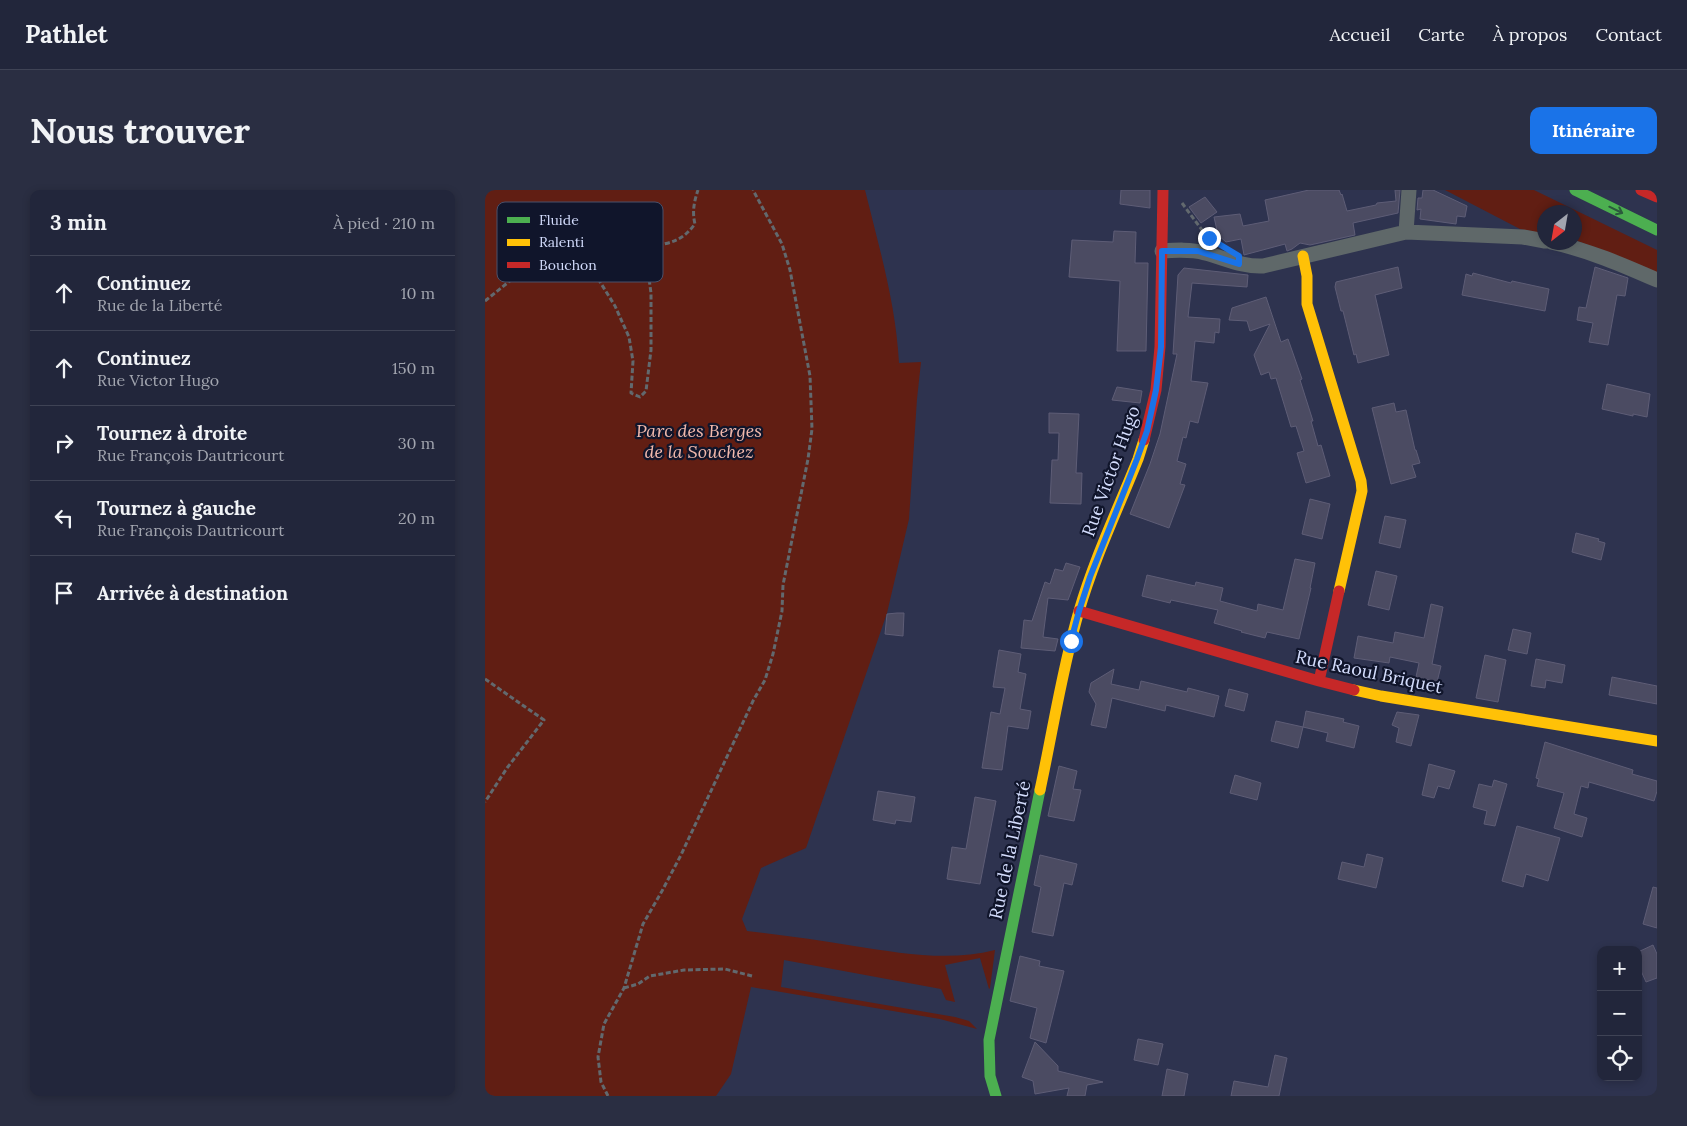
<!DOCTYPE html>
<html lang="fr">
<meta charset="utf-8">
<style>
:root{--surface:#22263b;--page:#2a2e42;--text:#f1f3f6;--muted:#a2a5af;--line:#3f4355;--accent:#1a73e8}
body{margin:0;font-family:Lora,serif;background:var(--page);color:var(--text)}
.controls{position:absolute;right:15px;bottom:15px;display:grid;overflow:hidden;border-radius:10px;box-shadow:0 2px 8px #0003}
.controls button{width:45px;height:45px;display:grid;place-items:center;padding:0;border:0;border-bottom:1px solid var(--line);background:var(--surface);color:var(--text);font:25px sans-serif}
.compass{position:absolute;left:1052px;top:15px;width:45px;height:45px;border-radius:50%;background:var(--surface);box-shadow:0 2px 8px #0003;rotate:211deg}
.stop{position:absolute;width:15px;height:15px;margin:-11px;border:4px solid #1a73e8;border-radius:50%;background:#fff}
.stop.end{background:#1a73e8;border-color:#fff;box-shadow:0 1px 5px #0008}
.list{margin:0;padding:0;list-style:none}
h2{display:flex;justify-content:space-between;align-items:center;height:65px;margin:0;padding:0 20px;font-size:21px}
h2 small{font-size:16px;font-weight:400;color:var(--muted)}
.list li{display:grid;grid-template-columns:32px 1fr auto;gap:15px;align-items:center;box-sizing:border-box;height:75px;padding:0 20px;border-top:1px solid var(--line)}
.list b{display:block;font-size:19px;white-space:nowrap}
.list p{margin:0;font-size:16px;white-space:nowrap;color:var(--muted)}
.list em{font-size:16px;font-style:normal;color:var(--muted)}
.icon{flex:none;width:28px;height:28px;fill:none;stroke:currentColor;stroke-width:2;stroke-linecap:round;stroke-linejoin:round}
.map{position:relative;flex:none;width:1172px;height:906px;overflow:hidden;border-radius:10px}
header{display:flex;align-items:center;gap:30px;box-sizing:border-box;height:70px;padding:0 25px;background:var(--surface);border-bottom:1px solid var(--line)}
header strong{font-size:24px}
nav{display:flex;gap:28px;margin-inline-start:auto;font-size:18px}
.intro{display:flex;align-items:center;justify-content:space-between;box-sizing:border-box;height:120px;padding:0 30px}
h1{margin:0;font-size:35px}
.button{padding:12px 22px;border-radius:10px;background:var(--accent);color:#fff;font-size:18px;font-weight:700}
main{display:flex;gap:30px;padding:0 30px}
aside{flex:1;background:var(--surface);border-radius:10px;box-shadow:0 2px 8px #0003}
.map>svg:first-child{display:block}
.green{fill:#611e13}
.building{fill:#4b4b62;stroke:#5e5d76}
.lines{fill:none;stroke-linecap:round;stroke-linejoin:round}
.path{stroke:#62696e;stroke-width:3;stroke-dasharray:5 2.5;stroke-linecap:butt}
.street{stroke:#5f6869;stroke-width:15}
.fast{stroke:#4caf50;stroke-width:11}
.slow{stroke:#ffc107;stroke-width:11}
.jam{stroke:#c62828;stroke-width:11}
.oneway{stroke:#2b5a3c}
.route{stroke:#1a73e8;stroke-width:6}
.labels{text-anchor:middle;stroke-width:4.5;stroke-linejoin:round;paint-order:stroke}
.park-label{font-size:18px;font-style:italic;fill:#f2b9ac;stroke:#10152b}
.street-label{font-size:18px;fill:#d3dcfc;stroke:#10152b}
.key{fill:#10152b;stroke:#4a516a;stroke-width:1}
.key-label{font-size:14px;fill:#d3dcfc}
</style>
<header>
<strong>Pathlet</strong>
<nav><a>Accueil</a><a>Carte</a><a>À propos</a><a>Contact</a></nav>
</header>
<div class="intro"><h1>Nous trouver</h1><a class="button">Itinéraire</a></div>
<main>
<aside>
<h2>3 min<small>À pied · 210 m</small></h2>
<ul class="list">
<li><svg class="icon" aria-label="ahead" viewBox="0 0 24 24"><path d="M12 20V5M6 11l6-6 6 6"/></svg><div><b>Continuez</b><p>Rue de la Liberté</p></div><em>10 m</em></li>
<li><svg class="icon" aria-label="ahead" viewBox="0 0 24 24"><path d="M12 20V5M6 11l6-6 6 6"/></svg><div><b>Continuez</b><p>Rue Victor Hugo</p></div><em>150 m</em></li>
<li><svg class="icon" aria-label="right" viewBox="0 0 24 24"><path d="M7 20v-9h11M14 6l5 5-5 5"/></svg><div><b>Tournez à droite</b><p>Rue François Dautricourt</p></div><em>30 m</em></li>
<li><svg class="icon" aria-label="left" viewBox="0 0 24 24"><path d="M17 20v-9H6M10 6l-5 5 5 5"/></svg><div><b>Tournez à gauche</b><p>Rue François Dautricourt</p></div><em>20 m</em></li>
<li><svg class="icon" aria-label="arrive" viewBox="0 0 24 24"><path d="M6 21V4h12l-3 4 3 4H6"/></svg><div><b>Arrivée à destination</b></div></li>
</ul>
</aside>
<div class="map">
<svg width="1172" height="906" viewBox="0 0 1172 906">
<rect width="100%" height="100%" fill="#2e334f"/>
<path class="green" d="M 0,0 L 380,0 C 394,57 411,114 414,173 L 436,172 L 432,209 L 424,329 L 402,423 L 321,658 L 276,678 L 257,729 L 262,741 C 298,745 333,750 369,756 C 415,763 464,772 510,760 L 505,798 L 504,799 L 495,768 L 460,775 L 470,812 L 461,810 L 456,799 L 299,770 L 296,797 L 470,827 L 484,831 L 492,839 L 455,829 L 266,797 L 246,884 L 231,906 L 0,906 Z
M 960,0 L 1049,0 L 1172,60 L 1172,84 L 1129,65 L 1090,50 L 1090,22 L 1060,22 L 1059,44 L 1035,39 Z"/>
<path class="building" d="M 636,0 L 665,0 L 665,18 L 635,14 Z
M 824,0 L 854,0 L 856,5 L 857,4 L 862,21 L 891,15 L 892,13 L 911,11 L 910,0 L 915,0 L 913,23 L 868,33 L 870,45 L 825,55 L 815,53 L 807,59 L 802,61 L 800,54 L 759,65 L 756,49 L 741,52 L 733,45 L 729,27 L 755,24 L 758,36 L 784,31 L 780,10 Z
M 938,0 L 948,0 L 982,16 L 980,27 L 972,26 L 971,34 L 935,29 L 936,19 L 932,20 L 933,8 L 937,8 Z
M 720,7 L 732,22 L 716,33 L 704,17 Z
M 629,41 L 651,42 L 650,73 L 663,73 L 661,161 L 632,161 L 635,91 L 584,87 L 587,50 L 628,52 Z
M 913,77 L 917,98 L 890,105 L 904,165 L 873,173 L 871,164 L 869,165 L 858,121 L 856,121 L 850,97 L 851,92 Z
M 1110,77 L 1143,88 L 1140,106 L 1132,105 L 1123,155 L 1104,152 L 1108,133 L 1092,130 L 1094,117 L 1101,118 Z
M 699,78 L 763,85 L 762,97 L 707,93 L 703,127 L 735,129 L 734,143 L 730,142 L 729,153 L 710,151 L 706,191 L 723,193 L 713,233 L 705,231 L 701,248 L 698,247 L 692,271 L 701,274 L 695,294 L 700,295 L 684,338 L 645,324 L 665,274 L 675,244 L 692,164 L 688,164 L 693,85 Z
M 988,83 L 1026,93 L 1027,91 L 1064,99 L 1060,121 L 977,105 L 981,84 L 987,86 Z
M 781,107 L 796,152 L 803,149 L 817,189 L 815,190 L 828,231 L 826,231 L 833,256 L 836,255 L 845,286 L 821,293 L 812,263 L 819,261 L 811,236 L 806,237 L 791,188 L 786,189 L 784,182 L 776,185 L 769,165 L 785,134 L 765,141 L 762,131 L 744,130 L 747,118 Z
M 1122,194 L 1165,204 L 1162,227 L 1148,224 L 1148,226 L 1117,219 Z
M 632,197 L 657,201 L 655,213 L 627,210 Z
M 909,213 L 911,222 L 921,220 L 930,260 L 931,260 L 935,273 L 927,275 L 931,287 L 906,294 L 887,218 Z
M 564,223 L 594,224 L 591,283 L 597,283 L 596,314 L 565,313 L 567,270 L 573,270 L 574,243 L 564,243 Z
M 825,309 L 845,314 L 837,349 L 817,344 Z
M 900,326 L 921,330 L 915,358 L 894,353 Z
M 1091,343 L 1114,349 L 1113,351 L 1120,353 L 1116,370 L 1087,362 Z
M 810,369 L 830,373 L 825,398 L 826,398 L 814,449 L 782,442 L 780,448 L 756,442 L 757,441 L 729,433 L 733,420 L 686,410 L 685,413 L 657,406 L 662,385 L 710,396 L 711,392 L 738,398 L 735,411 L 772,421 L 773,414 L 798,420 Z
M 581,373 L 595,377 L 583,410 L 563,408 L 558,447 L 573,449 L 570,461 L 536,458 L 539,430 L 547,431 L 560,392 L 565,394 L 570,379 L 578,381 Z
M 891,381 L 912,386 L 904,420 L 883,415 Z
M 946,414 L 958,417 L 947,474 L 956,476 L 952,492 L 931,487 L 934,473 L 905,467 L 904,473 L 869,468 L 873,446 L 908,453 L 910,442 L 939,448 Z
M 412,423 L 419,423 L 418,446 L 400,444 L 402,424 Z
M 1028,439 L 1046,443 L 1042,464 L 1023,460 Z
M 514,460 L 536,464 L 533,482 L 541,484 L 535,519 L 546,521 L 543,539 L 523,536 L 517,580 L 497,578 L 506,522 L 515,524 L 520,498 L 508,497 Z
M 1000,465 L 1021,470 L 1013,512 L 991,508 Z
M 1051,469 L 1080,475 L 1077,493 L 1061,490 L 1060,498 L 1046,496 Z
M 629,479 L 626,494 L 654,500 L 656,491 L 702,502 L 703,498 L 734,506 L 729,527 L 681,515 L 680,521 L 627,508 L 621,538 L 606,535 L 611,514 L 604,502 L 606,493 Z
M 1127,487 L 1172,496 L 1172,514 L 1124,505 Z
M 744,499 L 763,504 L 759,521 L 740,516 Z
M 821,521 L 859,529 L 858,532 L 874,536 L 869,558 L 841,551 L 843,543 L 818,537 Z
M 912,522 L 934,525 L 926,556 L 911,552 L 914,538 L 907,535 Z
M 791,531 L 818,537 L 813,558 L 786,551 Z
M 1060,552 L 1148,580 L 1147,584 L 1172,591 L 1172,601 L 1169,611 L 1104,592 L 1103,598 L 1096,596 L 1089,624 L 1102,628 L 1097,647 L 1069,638 L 1079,603 L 1052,596 L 1054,589 L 1051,588 Z
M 944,574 L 970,581 L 964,599 L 953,596 L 949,608 L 937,605 Z
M 574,576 L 592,581 L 588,599 L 596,600 L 589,631 L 563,626 Z
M 750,585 L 776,593 L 772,610 L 745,603 Z
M 1009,590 L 1022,594 L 1010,636 L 999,634 L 1002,621 L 988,617 L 994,594 L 1007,597 Z
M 393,601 L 430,607 L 426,632 L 411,630 L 410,634 L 388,630 Z
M 490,607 L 511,611 L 495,694 L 462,689 L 467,657 L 481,659 Z
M 1032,636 L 1075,648 L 1063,691 L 1041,684 L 1038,697 L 1017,691 Z
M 882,664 L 898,668 L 891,698 L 853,689 L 857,672 L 879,677 Z
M 555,665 L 592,674 L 587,695 L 579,693 L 568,746 L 547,742 L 556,697 L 549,695 Z
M 1168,697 L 1172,698 L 1172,738 L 1158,734 Z
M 1168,755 L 1172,764 L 1172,788 L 1161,792 L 1153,774 L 1153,762 Z
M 535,766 L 555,771 L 554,776 L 579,781 L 561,853 L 545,848 L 552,818 L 525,811 Z
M 653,849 L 678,854 L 673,875 L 649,870 Z
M 550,852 L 573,876 L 573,881 L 618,892 L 602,895 L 600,906 L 582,906 L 584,898 L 550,904 L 548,891 L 537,887 Z
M 790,865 L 802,868 L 794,906 L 746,906 L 749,891 L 783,897 Z
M 682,879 L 703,884 L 699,906 L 677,906 Z"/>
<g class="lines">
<path class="path" d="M 697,13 L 723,48
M 0,111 L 47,73 L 71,58 L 88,64 L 107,79 L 130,116 L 144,147 L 148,171 L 146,203 L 155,207 L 161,201 L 166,160 L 166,103 L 162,74 L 166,57 C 187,52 196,52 210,34 C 207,22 209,12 213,0
M 0,489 L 59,530 L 22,578 L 0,612
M 139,798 L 153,794 L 165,786 L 199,780 L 240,779 L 267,786
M 123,906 L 116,892 L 113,867 L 119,834 L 139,798 L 158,734 L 177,701 L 196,665 L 268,511 L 280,490 L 288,464 L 297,421 L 298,395 L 323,269 L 327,239 L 325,186 L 305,80 L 297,54 L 268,0"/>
<path class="street" d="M 921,42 L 924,0
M 1066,52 C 1103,60 1138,75 1172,90
M 677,61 C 691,60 706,59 720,63 C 740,68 757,77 778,76 L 921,42 L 1038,47 L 1060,51"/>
<path class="fast" d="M 1090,0 L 1172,40
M 511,906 L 505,886 L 504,850 L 555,600"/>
<path class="slow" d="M 818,66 L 822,86 L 822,114 L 876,291 L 877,301 L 854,401
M 869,500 L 896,506 L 1172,551
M 555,600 C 568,540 577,479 594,421 C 609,369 633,319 653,269 L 659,250"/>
<path class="jam" d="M 1156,0 L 1172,7
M 659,250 L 671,200 L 675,157 L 678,0
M 594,421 L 834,491 L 869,500
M 834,491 L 854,401"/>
</g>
<defs><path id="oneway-shaft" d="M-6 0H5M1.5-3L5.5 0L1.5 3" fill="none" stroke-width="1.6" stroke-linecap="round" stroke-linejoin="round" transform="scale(1.25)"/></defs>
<use class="oneway" href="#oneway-shaft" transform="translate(1131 20) rotate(26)"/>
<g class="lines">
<path class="route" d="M 586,451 L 594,421 L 605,387 L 652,269 L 662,241 L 671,200 L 676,157 L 677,61 L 713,61 L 754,74 L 754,66 L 724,48"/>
</g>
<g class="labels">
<g class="park-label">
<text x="214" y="247">Parc des Berges<tspan x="214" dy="21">de la Souchez</tspan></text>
</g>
<g class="street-label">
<text transform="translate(626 281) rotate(-70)" y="6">Rue Victor Hugo</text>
<text transform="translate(884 482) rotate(12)" y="6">Rue Raoul Briquet</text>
<text transform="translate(525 660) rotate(-78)" y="6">Rue de la Liberté</text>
</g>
</g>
<rect x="12" y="12" width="166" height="80" rx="8" class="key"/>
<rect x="22" y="27" width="23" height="6" fill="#4caf50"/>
<rect x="22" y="49" width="23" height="7" fill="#ffc107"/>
<rect x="22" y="72" width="23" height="6" fill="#c62828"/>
<g class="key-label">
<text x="54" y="35">Fluide</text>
<text x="54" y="57">Ralenti</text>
<text x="54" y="80">Bouchon</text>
</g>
</svg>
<div class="controls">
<button>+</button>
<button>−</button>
<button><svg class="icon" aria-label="locate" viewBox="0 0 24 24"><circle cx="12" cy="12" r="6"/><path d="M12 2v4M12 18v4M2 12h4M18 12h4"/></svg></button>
</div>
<svg class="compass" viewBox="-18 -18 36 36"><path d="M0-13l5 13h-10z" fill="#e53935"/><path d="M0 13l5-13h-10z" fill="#a2a5af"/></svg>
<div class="stop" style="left:586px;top:451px"></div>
<div class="stop end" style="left:724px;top:48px"></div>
</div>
</main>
